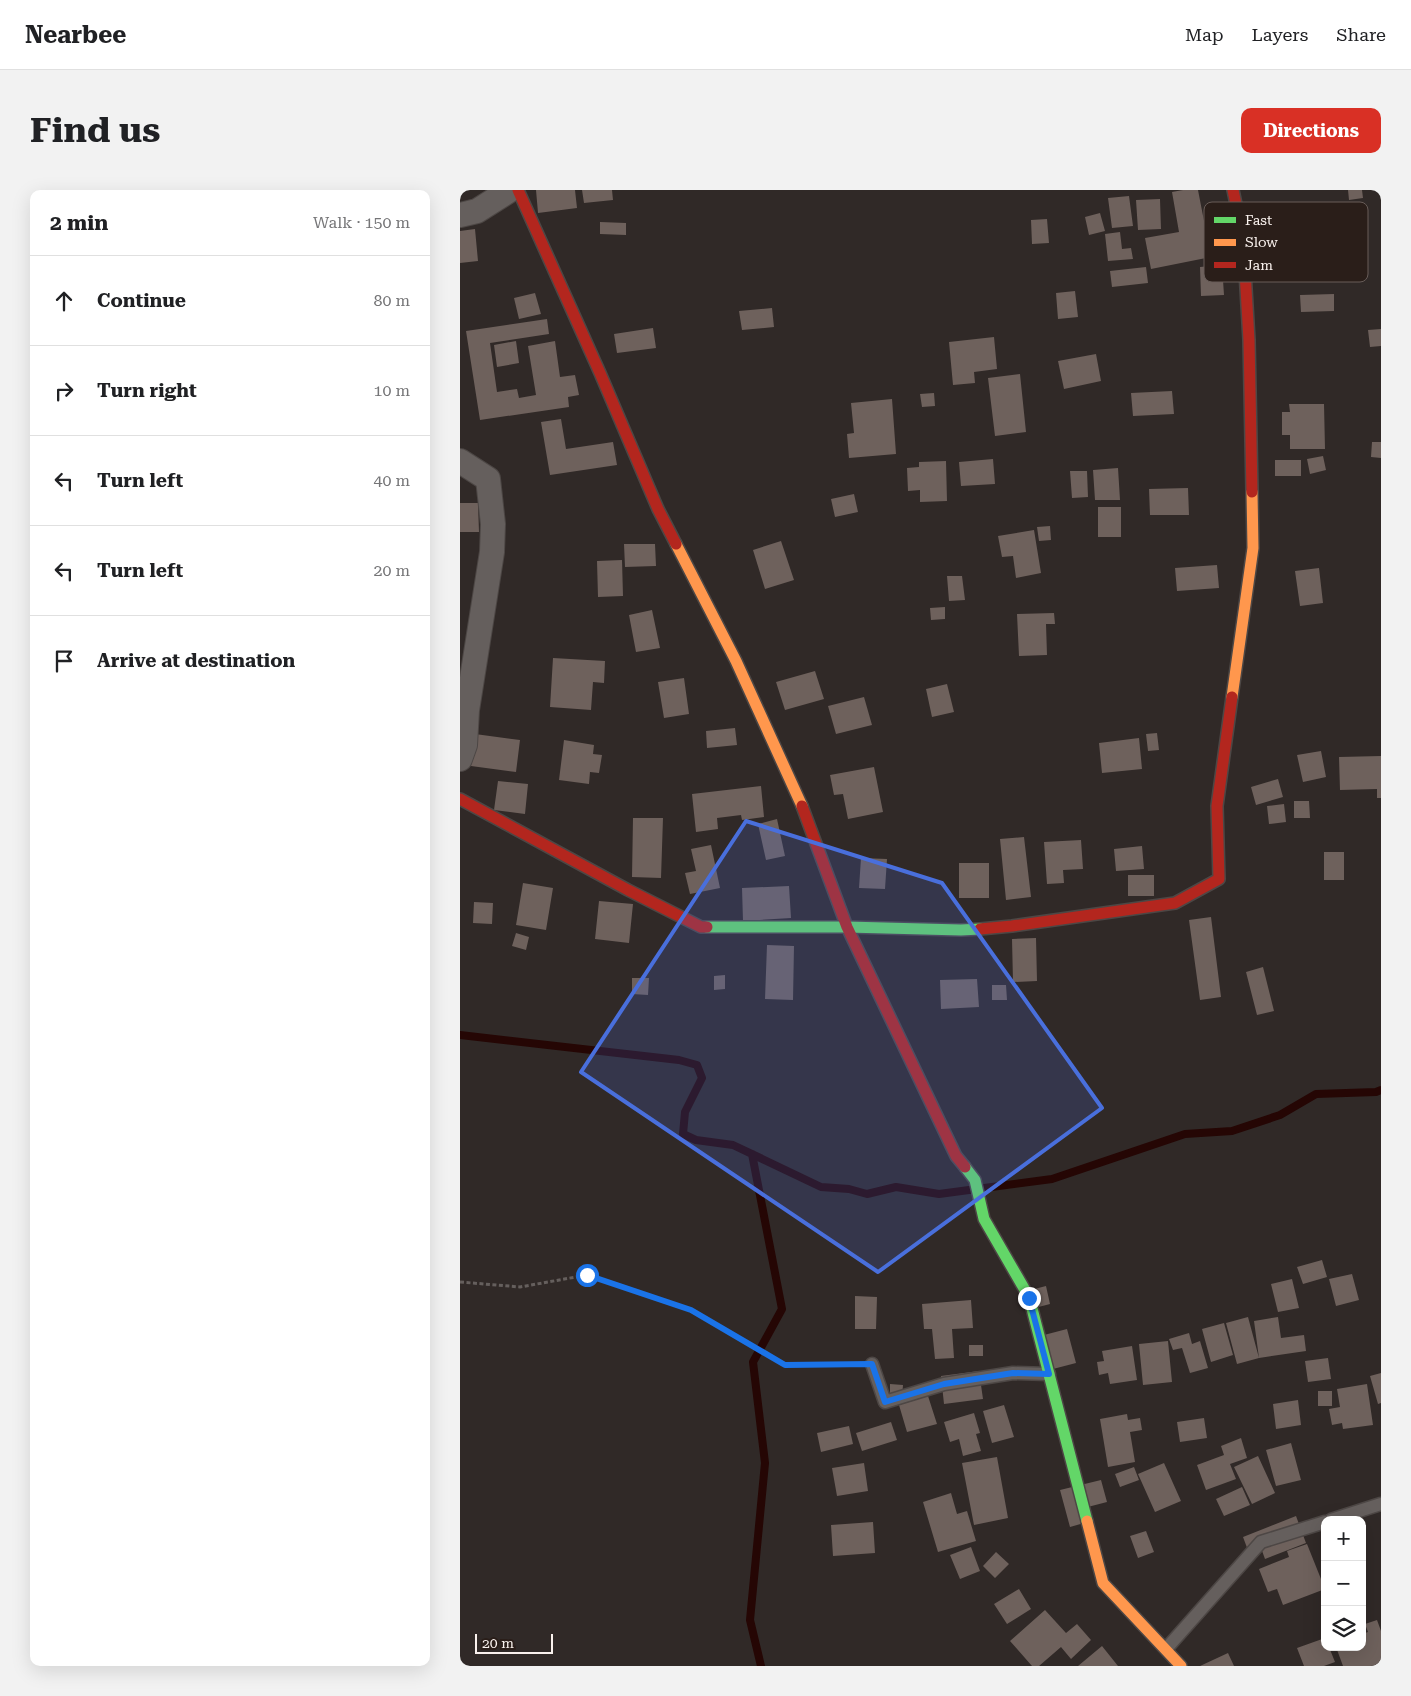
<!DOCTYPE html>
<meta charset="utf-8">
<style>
:root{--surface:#fff;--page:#f2f2f2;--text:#202124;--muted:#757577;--line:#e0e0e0;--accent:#d93025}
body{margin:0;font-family:"Roboto Serif",serif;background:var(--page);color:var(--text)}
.controls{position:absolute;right:15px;bottom:15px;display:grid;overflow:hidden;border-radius:10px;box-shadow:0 5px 20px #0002}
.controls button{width:45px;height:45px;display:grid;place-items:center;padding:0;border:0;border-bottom:1px solid var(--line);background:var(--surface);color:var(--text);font:25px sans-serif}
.scale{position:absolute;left:15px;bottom:12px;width:78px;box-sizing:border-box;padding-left:5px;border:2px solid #f9f1ed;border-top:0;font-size:14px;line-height:18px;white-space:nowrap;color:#f9f1ed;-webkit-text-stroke:4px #2a1e19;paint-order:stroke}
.stop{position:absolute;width:15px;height:15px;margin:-11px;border:4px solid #1a73e8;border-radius:50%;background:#fff}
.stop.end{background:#1a73e8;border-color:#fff;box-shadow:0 1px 5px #0008}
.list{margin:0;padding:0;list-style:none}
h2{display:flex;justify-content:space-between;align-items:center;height:65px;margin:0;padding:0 20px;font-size:21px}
h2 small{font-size:16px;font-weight:400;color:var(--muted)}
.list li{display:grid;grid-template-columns:32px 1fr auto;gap:15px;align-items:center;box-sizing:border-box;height:90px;padding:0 20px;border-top:1px solid var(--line)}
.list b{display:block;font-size:19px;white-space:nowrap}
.list em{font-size:16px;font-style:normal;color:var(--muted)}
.icon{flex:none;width:28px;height:28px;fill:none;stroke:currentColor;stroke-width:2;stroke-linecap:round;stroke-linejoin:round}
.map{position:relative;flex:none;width:921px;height:1476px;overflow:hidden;border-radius:10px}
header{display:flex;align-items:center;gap:30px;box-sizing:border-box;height:70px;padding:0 25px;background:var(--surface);border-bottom:1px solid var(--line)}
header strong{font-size:24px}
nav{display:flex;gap:28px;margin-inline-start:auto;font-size:18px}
.intro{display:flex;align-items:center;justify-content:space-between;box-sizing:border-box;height:120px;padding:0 30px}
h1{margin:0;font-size:35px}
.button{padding:12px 22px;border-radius:10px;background:var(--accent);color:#fff;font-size:18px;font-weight:700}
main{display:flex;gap:30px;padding:0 30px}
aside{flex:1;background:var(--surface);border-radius:10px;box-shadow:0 5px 20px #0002}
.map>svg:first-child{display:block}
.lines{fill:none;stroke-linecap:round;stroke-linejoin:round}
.stream{stroke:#250604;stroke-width:8}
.building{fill:#6e615c}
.lane-casing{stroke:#4d4745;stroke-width:15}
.street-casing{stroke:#4d4745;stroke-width:26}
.fast-casing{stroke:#4d4745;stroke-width:14}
.slow-casing{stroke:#4d4745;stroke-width:14}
.jam-casing{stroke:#4d4745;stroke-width:14}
.path{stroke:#655f5d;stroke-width:3;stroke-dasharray:4 2.5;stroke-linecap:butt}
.lane{stroke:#655f5d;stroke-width:12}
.street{stroke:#655f5d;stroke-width:24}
.fast{stroke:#63d668;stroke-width:11}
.slow{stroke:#ff974d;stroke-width:11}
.jam{stroke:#b3261e;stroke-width:11}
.route{stroke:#1a73e8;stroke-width:6}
.marked{fill:#496fdc;fill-opacity:0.2;stroke:#496fdc;stroke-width:4;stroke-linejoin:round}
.key{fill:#2a1e19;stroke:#685d59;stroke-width:1}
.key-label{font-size:14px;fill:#f9f1ed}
</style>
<header>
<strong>Nearbee</strong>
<nav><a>Map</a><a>Layers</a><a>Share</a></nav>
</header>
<div class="intro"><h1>Find us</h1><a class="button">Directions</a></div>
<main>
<aside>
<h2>2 min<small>Walk · 150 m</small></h2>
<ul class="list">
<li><svg class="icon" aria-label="ahead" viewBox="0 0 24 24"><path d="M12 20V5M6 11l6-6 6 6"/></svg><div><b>Continue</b></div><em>80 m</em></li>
<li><svg class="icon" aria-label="right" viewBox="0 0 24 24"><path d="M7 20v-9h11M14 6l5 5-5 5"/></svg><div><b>Turn right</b></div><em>10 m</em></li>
<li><svg class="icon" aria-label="left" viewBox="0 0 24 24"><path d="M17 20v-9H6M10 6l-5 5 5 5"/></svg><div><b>Turn left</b></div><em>40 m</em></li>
<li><svg class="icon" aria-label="left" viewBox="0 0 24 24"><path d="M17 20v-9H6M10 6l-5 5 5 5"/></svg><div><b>Turn left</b></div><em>20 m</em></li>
<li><svg class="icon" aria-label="arrive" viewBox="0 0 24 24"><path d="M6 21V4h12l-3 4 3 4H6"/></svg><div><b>Arrive at destination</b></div></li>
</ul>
</aside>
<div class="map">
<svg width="921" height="1476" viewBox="0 0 921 1476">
<rect width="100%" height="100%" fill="#302927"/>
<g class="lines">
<path class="stream" d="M 0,845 L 219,870 L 237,875 L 242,888 L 225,922 L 223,944 L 236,950 L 273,955 L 361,997 L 389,999 L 407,1004 L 436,997 L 479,1004 L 592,989 L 725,944 L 772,941 L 820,925 L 856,904 L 916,902 L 921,900
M 292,964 L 322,1119 L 293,1172 L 305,1273 L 290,1430 L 301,1476"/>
</g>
<path class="building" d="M 76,0 L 115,0 L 117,18 L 78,23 Z
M 122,0 L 152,0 L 153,10 L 124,13 Z
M 723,0 L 738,0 L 751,67 L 691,79 L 685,48 L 719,42 L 712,2 Z
M 888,0 L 902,0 L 903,8 L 889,10 Z
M 669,6 L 673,36 L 652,38 L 648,8 Z
M 700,9 L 701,39 L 678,40 L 676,10 Z
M 640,23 L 645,41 L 629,45 L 625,27 Z
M 587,29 L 589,53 L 572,54 L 571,30 Z
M 140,32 L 166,33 L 166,45 L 140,44 Z
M 15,39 L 18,71 L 0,73 L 0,41 Z
M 660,42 L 662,59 L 671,58 L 673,69 L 648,71 L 645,44 Z
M 762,75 L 764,105 L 741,106 L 740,77 Z
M 686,77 L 688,93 L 652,97 L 650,81 Z
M 615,101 L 618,127 L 598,129 L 596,103 Z
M 75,103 L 81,124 L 59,129 L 54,108 Z
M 874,104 L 874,121 L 841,122 L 840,105 Z
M 312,118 L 314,137 L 282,140 L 279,121 Z
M 87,129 L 89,144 L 30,153 L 37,202 L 57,199 L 59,208 L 76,205 L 68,156 L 95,151 L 100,187 L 115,185 L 119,205 L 108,207 L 109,217 L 20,230 L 6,141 Z
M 193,138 L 196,158 L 157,163 L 154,144 Z
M 921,139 L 921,156 L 910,157 L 908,140 Z
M 534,147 L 537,179 L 514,182 L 515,193 L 493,195 L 489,152 Z
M 56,151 L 59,173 L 37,177 L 34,155 Z
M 636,164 L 641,191 L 604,199 L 598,171 Z
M 560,184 L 566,242 L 535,246 L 528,188 Z
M 712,201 L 714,224 L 673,226 L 671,203 Z
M 474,203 L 475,216 L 462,217 L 460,204 Z
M 432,209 L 436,264 L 389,268 L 387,244 L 394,243 L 391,213 Z
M 829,214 L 864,214 L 865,259 L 830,259 L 830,245 L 822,245 L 822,222 L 830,222 Z
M 101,229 L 106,259 L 153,252 L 157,275 L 90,285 L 81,232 Z
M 912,252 L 921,252 L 921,268 L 911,267 Z
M 863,266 L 866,280 L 850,284 L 847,269 Z
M 533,269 L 535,294 L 501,296 L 499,272 Z
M 815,270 L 841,270 L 841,286 L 815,286 Z
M 486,271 L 487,311 L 460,312 L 460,300 L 448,301 L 447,278 L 459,277 L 459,272 Z
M 658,278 L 660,310 L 635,310 L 633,280 Z
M 610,281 L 627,281 L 628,307 L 612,308 Z
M 728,298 L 729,325 L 690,325 L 689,299 Z
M 394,304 L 398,322 L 375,327 L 371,309 Z
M 0,313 L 18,313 L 19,342 L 0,342 Z
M 638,317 L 661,317 L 661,347 L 638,347 Z
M 590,336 L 591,350 L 579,351 L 577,337 Z
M 574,340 L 581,383 L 556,388 L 553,366 L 542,367 L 538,346 Z
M 321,351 L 334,390 L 305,399 L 293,360 Z
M 164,354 L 195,354 L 196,376 L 165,377 Z
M 162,370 L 163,406 L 138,407 L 137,371 Z
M 757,375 L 759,398 L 717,401 L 715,378 Z
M 859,378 L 863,413 L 840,416 L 835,381 Z
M 487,386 L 502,386 L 505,410 L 489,411 Z
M 485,417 L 485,429 L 471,430 L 470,418 Z
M 192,420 L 200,458 L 176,462 L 169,425 Z
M 594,423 L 595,434 L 586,434 L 587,465 L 559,466 L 557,424 Z
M 93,468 L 145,471 L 144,493 L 133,492 L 131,520 L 90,517 Z
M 355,481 L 364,509 L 325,520 L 316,492 Z
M 224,488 L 229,524 L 204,528 L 198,492 Z
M 487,494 L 494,522 L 472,527 L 466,499 Z
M 404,507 L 412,535 L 376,544 L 368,516 Z
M 275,538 L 277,555 L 247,558 L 246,541 Z
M 697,543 L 699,560 L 688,561 L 686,544 Z
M 15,544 L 60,550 L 56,582 L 11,576 Z
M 679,548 L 682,579 L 642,583 L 639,553 Z
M 104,550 L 134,555 L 133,564 L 142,565 L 139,583 L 130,582 L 129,594 L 99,590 Z
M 861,561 L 866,587 L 843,592 L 837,565 Z
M 921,566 L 921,608 L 917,608 L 917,599 L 880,600 L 879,567 Z
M 414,577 L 423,622 L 388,629 L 383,604 L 374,605 L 370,585 Z
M 818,589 L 823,607 L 796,615 L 791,597 Z
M 38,591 L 68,594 L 65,624 L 34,620 Z
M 301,596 L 304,627 L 282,630 L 281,625 L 257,628 L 258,639 L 236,642 L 232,604 Z
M 834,611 L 849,611 L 850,628 L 834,628 Z
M 824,614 L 826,632 L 809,634 L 807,616 Z
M 173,628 L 203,628 L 201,688 L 172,687 Z
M 317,629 L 325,666 L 306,670 L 298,634 Z
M 564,647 L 571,707 L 546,710 L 540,649 Z
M 621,650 L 623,679 L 603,680 L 604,693 L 587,694 L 584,652 Z
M 251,655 L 260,698 L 230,704 L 225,683 L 236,681 L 231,659 Z
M 682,656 L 684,679 L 656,681 L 654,659 Z
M 864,662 L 884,662 L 884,690 L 864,690 Z
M 401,668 L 427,669 L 425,699 L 399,698 Z
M 499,673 L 529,673 L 529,708 L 499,708 Z
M 668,685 L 694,685 L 694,706 L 668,706 Z
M 63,693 L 93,698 L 86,740 L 56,735 Z
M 329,696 L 331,728 L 283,731 L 282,698 Z
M 139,711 L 173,714 L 169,753 L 135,749 Z
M 14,712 L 33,713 L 32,734 L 13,733 Z
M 751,727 L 761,807 L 740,810 L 729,730 Z
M 56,743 L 69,747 L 66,760 L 52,756 Z
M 576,748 L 577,791 L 553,792 L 552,749 Z
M 307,755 L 334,756 L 333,810 L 305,809 Z
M 803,777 L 814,821 L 797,825 L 786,782 Z
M 265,785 L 265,799 L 254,800 L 254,786 Z
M 172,788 L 189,788 L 188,805 L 172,804 Z
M 517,789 L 519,817 L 481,819 L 480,790 Z
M 532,795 L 546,795 L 547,810 L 532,810 Z
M 862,1070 L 867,1087 L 843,1094 L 837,1077 Z
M 892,1084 L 899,1110 L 876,1116 L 869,1089 Z
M 832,1089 L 839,1118 L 818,1122 L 811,1094 Z
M 586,1096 L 590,1114 L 567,1120 L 563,1102 Z
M 395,1106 L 417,1107 L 416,1139 L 395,1139 Z
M 511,1110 L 513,1138 L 492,1139 L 494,1168 L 475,1169 L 472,1139 L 464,1139 L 462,1114 Z
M 788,1127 L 799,1168 L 794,1131 L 818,1127 L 821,1148 L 844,1145 L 846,1161 L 799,1168 L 777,1174 L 766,1133 Z
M 764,1133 L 773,1165 L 751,1172 L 742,1139 Z
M 607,1139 L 616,1173 L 593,1179 L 584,1145 Z
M 729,1143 L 732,1154 L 740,1151 L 748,1178 L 730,1183 L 722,1158 L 713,1160 L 709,1149 Z
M 708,1151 L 712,1192 L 683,1195 L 679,1154 Z
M 509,1155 L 523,1155 L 523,1166 L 509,1166 Z
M 672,1156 L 677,1190 L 650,1194 L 648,1183 L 639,1185 L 637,1172 L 644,1171 L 642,1161 Z
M 868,1168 L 871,1189 L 848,1192 L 845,1171 Z
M 519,1181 L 523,1209 L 484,1214 L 481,1186 Z
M 921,1183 L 921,1213 L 918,1214 L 910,1186 Z
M 430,1194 L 443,1195 L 442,1208 L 430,1208 Z
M 907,1194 L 913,1235 L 883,1239 L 882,1233 L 872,1235 L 869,1219 L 880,1217 L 877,1199 Z
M 858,1201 L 872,1201 L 872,1216 L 858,1216 Z
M 468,1206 L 477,1234 L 447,1242 L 439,1215 Z
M 838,1210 L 841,1235 L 816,1239 L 813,1214 Z
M 544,1215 L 554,1247 L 532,1253 L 523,1221 Z
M 514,1223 L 520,1243 L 516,1244 L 521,1261 L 503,1266 L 499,1249 L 490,1252 L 484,1232 Z
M 667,1224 L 668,1230 L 680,1228 L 682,1240 L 670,1242 L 675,1272 L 648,1277 L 640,1229 Z
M 744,1228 L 747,1248 L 720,1252 L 717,1232 Z
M 431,1232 L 437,1250 L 402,1261 L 396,1243 Z
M 389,1236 L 393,1254 L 361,1262 L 357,1243 Z
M 781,1248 L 787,1268 L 770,1274 L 776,1289 L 746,1300 L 737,1275 L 764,1265 L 761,1256 Z
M 831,1253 L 841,1290 L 816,1296 L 806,1260 Z
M 798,1266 L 815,1303 L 792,1314 L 774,1277 Z
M 537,1267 L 548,1328 L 514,1335 L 502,1273 Z
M 404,1273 L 408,1301 L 377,1306 L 372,1278 Z
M 704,1273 L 721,1311 L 695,1322 L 678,1284 Z
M 674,1277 L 679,1290 L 660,1297 L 655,1284 Z
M 641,1290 L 647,1312 L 620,1319 L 624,1333 L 610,1337 L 600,1300 Z
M 782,1297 L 790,1315 L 764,1326 L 756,1309 Z
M 491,1303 L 497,1324 L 507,1321 L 516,1351 L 478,1362 L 463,1312 Z
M 836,1326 L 846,1353 L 805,1369 L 801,1358 L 789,1363 L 783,1347 Z
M 413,1332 L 415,1363 L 373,1366 L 371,1335 Z
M 686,1341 L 694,1362 L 678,1368 L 670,1346 Z
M 847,1354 L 865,1399 L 823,1415 L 817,1399 L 808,1402 L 799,1379 L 829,1367 L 827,1361 Z
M 511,1357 L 520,1381 L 500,1389 L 490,1365 Z
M 536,1362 L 549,1374 L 535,1388 L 523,1376 Z
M 559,1399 L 571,1419 L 547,1434 L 534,1414 Z
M 585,1420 L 606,1443 L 617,1434 L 631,1450 L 611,1469 L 601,1457 L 579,1476 L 572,1476 L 550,1451 Z
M 917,1430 L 921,1441 L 921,1476 L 883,1476 L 876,1457 L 902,1457 L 902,1444 L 908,1442 L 905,1434 Z
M 865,1448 L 865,1457 L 869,1457 L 875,1472 L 864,1476 L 844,1476 L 837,1458 Z
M 642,1456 L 658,1476 L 618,1476 Z
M 768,1463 L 774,1476 L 740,1476 Z"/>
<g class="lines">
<defs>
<path id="lane" d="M 412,1174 L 425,1212 L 484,1194 L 553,1183 L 589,1184
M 871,1330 L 921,1314
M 706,1459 L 801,1352 L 865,1332"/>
<path id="street" d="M 0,25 L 17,21 L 50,0
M 0,271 L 28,289 L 33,334 L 32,362 L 7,520 L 5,555 L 0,569"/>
<path id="fast" d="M 247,737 L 387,737 L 501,740 L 520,739
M 505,977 L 515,990 L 524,1029 L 569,1107 L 627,1331"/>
<path id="slow" d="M 216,354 L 276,471 L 342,616
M 772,507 L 793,358 L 792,302
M 627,1331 L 643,1393 L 721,1476"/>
<path id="jam" d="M 58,0 L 140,183 L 198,319 L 216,354
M 773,0 L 783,47 L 789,150 L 792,302
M 0,609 L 168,700 L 241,737 L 247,737
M 342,616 L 387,737 L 496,966 L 505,977
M 520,739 L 552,736 L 715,713 L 759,689 L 757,616 L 772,507"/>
</defs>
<use href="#lane" class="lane-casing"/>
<use href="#street" class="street-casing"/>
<use href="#fast" class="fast-casing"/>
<use href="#slow" class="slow-casing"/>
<use href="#jam" class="jam-casing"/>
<path class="path" d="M 0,1092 L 60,1097 L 127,1085 L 231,1120 L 325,1175 L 392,1174"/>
<use href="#lane" class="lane"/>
<use href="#street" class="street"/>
<use href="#fast" class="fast"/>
<use href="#slow" class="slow"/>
<use href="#jam" class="jam"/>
</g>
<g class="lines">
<path class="route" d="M 127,1085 L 231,1120 L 325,1175 L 412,1174 L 425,1212 L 484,1194 L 553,1183 L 589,1184 L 569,1108"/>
</g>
<path class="marked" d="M 286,631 L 482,693 L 642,918 L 418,1082 L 121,882 Z"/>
<rect x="744" y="12" width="164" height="80" rx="8" class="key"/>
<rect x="754" y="27" width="22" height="6" fill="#63d668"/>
<rect x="754" y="49" width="22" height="7" fill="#ff974d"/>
<rect x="754" y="72" width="22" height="6" fill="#b3261e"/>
<g class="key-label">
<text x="785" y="35">Fast</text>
<text x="785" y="57">Slow</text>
<text x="785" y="80">Jam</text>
</g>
</svg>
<div class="controls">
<button>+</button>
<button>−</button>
<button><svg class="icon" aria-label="layers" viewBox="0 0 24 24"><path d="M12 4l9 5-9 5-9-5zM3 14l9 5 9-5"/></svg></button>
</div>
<div class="scale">20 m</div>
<div class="stop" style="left:127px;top:1085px"></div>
<div class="stop end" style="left:569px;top:1108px"></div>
</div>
</main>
